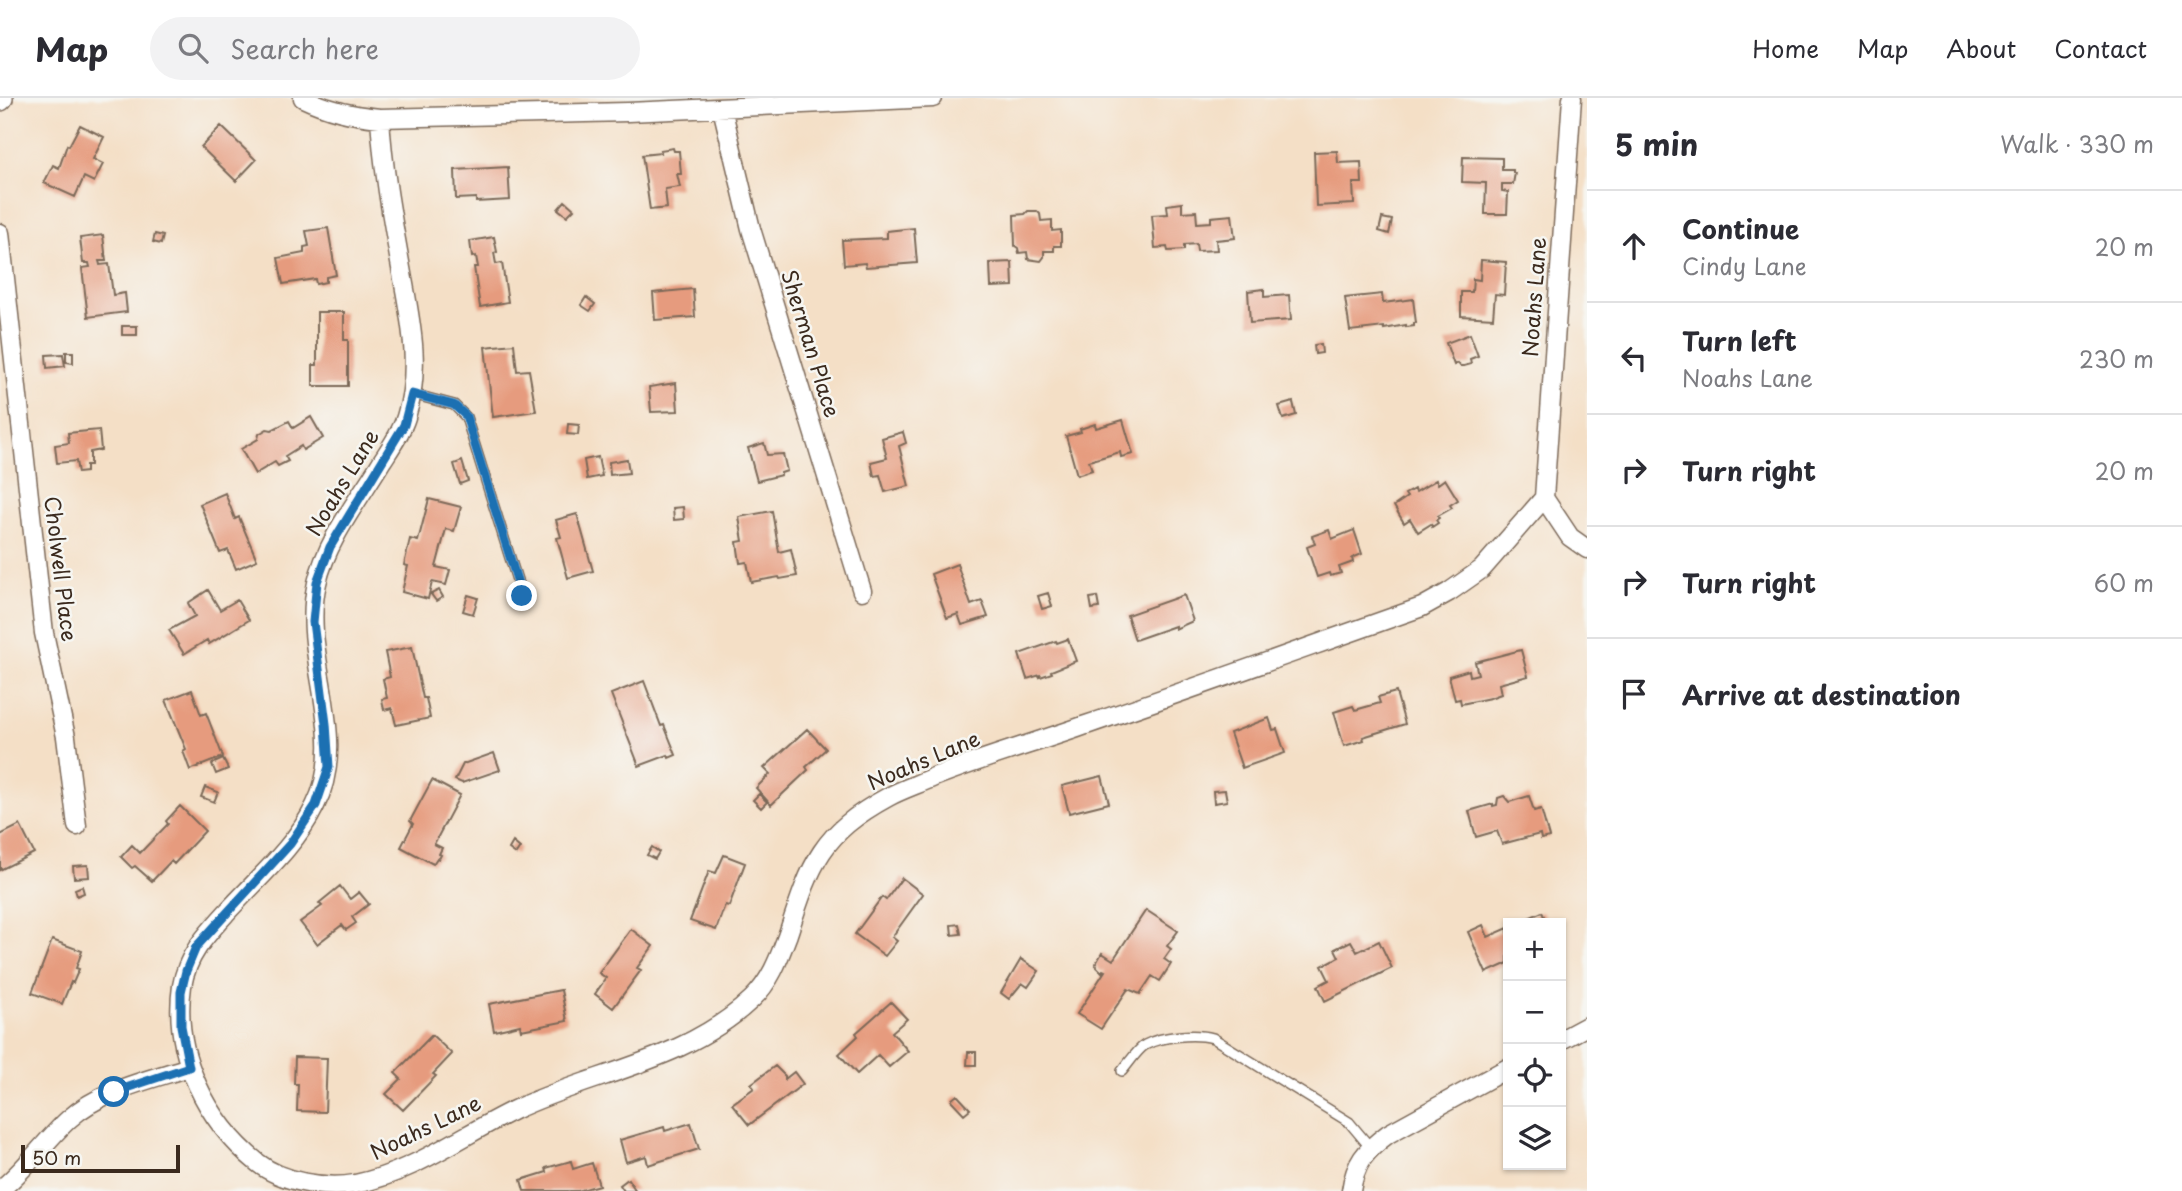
<!DOCTYPE html>
<meta charset="utf-8">
<style>
:root{--surface:#fff;--page:#f2f2f3;--text:#2b2b33;--muted:#7c7c81;--line:#e1e1e2}
body{margin:0;font-family:"Playpen Sans",sans-serif;background:var(--page);color:var(--text)}
.controls{position:absolute;right:21px;bottom:21px;display:grid;overflow:hidden;border-radius:0px;box-shadow:0 2px 5px #0004}
.controls button{width:63px;height:63px;display:grid;place-items:center;padding:0;border:0;border-bottom:2px solid var(--line);background:var(--surface);color:var(--text);font:35px sans-serif}
.scale{position:absolute;left:21px;bottom:18px;width:159px;box-sizing:border-box;padding-left:7px;border:4px solid #3b2a1e;border-top:0;font-size:19px;line-height:24px;white-space:nowrap;color:#3b2a1e;-webkit-text-stroke:5px #f6f6f2;paint-order:stroke}
.stop{position:absolute;width:21px;height:21px;margin:-16px;border:5px solid #1f6fb2;border-radius:50%;background:#fff}
.stop.end{background:#1f6fb2;border-color:#fff;box-shadow:0 2px 7px #0008}
.list{margin:0;padding:0;list-style:none}
h2{display:flex;justify-content:space-between;align-items:center;height:91px;margin:0;padding:0 28px;font-size:30px}
h2 small{font-size:23px;font-weight:400;color:var(--muted)}
.list li{display:grid;grid-template-columns:46px 1fr auto;gap:21px;align-items:center;box-sizing:border-box;height:112px;padding:0 28px;border-top:2px solid var(--line)}
.list b{display:block;font-size:26px;white-space:nowrap}
.list p{margin:0;font-size:23px;white-space:nowrap;color:var(--muted)}
.list em{font-size:23px;font-style:normal;color:var(--muted)}
.icon{flex:none;width:38px;height:38px;fill:none;stroke:currentColor;stroke-width:2;stroke-linecap:round;stroke-linejoin:round}
.map{position:relative;flex:none;width:1587px;height:1093px;overflow:hidden}
header{display:flex;align-items:center;gap:42px;box-sizing:border-box;height:98px;padding:0 35px;background:var(--surface);border-bottom:2px solid var(--line)}
header strong{font-size:33px}
nav{display:flex;gap:38px;margin-inline-start:auto;font-size:24px}
.search{width:490px;height:63px;background:var(--page);display:flex;align-items:center;gap:18px;box-sizing:border-box;padding:0 24px;border-radius:38px;color:var(--muted);font-size:26px}
main{display:flex}
aside{flex:1;background:var(--surface)}
.map>svg:first-child{display:block}
.building{fill:#e69b7e}
.lines{fill:none;stroke-linecap:round;stroke-linejoin:round}
.service-casing{stroke:#7c6959;stroke-width:12}
.minor-casing{stroke:#7c6959;stroke-width:21}
.tertiary-casing{stroke:#7c6959;stroke-width:26}
.service{stroke:#fff;stroke-width:9}
.minor{stroke:#fff;stroke-width:18}
.tertiary{stroke:#fff;stroke-width:23}
.route{stroke:#1f6fb2;stroke-width:9}
.labels{text-anchor:middle;stroke-width:5;stroke-linejoin:round;paint-order:stroke}
.street-label{font-size:21px;fill:#3b2a1e;stroke:#f6f6f2}
</style>
<header>
<strong>Map</strong>
<div class="search"><svg class="icon" aria-label="search" viewBox="0 0 24 24"><circle cx="10" cy="10" r="6"/><path d="M15 15l6 6"/></svg>Search here</div>
<nav><a>Home</a><a>Map</a><a>About</a><a>Contact</a></nav>
</header>
<main>
<div class="map">
<svg width="1587" height="1093" viewBox="0 0 1587 1093">
<rect width="100%" height="100%" fill="#f6f6f2"/>
<filter id="ink" filterUnits="userSpaceOnUse"><feTurbulence type="fractalNoise" baseFrequency=".0143" numOctaves="2"/><feDisplacementMap in="SourceGraphic" scale="14" xChannelSelector="R" yChannelSelector="G"/><feConvolveMatrix kernelMatrix="1 2 1 2 8 2 1 2 1" color-interpolation-filters="sRGB"/></filter>
<filter id="wash" filterUnits="userSpaceOnUse"><feTurbulence type="fractalNoise" baseFrequency=".00686" numOctaves="4" result="noise"/><feDisplacementMap in="SourceGraphic" scale="28" xChannelSelector="R" yChannelSelector="G"/><feGaussianBlur stdDeviation="1.57" result="paint"/><feColorMatrix in="noise" values="0 0 0 0 0 0 0 0 0 0 0 0 0 0 0 0 0 1.4 0 .05"/><feComposite in="paint" operator="in"/></filter>
<g filter="url(#wash)">
<rect width="100%" height="100%" fill="#f4dfc6"/>
<g id="blocks">
<path class="building" d="M 80,27 L 104,39 L 93,61 L 103,66 L 94,84 L 84,79 L 75,99 L 44,85 L 53,67 L 59,70 L 67,47 L 69,48 Z
M 221,28 L 256,62 L 236,83 L 201,49 Z
M 673,50 L 674,53 L 679,53 L 681,76 L 677,76 L 680,89 L 665,91 L 667,110 L 650,112 L 642,57 L 661,55 L 660,52 Z
M 1337,53 L 1338,65 L 1361,64 L 1362,85 L 1353,85 L 1354,106 L 1316,108 L 1314,54 Z
M 1463,59 L 1502,60 L 1502,72 L 1513,72 L 1513,75 L 1515,75 L 1513,86 L 1502,86 L 1502,93 L 1508,94 L 1507,116 L 1485,116 L 1486,85 L 1462,84 Z
M 508,69 L 510,102 L 476,104 L 476,100 L 456,101 L 455,72 Z
M 565,103 L 574,111 L 567,118 L 558,111 Z
M 1182,105 L 1182,114 L 1196,113 L 1197,125 L 1211,124 L 1211,119 L 1232,117 L 1235,140 L 1216,142 L 1217,152 L 1197,153 L 1196,146 L 1184,147 L 1184,152 L 1168,153 L 1167,149 L 1155,150 L 1152,117 L 1168,116 L 1167,107 Z
M 1028,113 L 1037,113 L 1040,116 L 1041,123 L 1052,122 L 1052,133 L 1061,132 L 1061,148 L 1054,148 L 1054,153 L 1044,153 L 1044,159 L 1041,163 L 1028,161 L 1027,154 L 1019,155 L 1018,150 L 1015,148 L 1014,117 L 1025,116 Z
M 1382,120 L 1392,122 L 1389,136 L 1379,133 Z
M 328,130 L 336,177 L 326,179 L 326,184 L 316,186 L 315,181 L 283,186 L 278,160 L 304,155 L 304,149 L 309,148 L 306,133 Z
M 914,130 L 917,165 L 866,169 L 865,165 L 844,167 L 842,142 L 887,140 L 887,133 Z
M 155,136 L 163,138 L 161,146 L 153,144 Z
M 103,137 L 106,163 L 99,163 L 100,167 L 109,166 L 113,197 L 125,195 L 127,214 L 88,219 L 82,170 L 90,169 L 89,165 L 83,165 L 80,140 Z
M 494,139 L 497,154 L 494,155 L 496,166 L 502,165 L 508,204 L 480,209 L 474,169 L 478,169 L 476,158 L 472,159 L 470,143 Z
M 1481,162 L 1506,164 L 1504,197 L 1495,196 L 1493,220 L 1461,218 L 1461,194 L 1472,194 L 1473,181 L 1480,182 Z
M 1012,164 L 1013,188 L 991,189 L 990,165 Z
M 693,191 L 695,219 L 655,222 L 653,195 Z
M 1264,191 L 1264,199 L 1289,197 L 1291,222 L 1250,225 L 1248,193 Z
M 1382,196 L 1383,205 L 1413,201 L 1416,225 L 1414,225 L 1414,228 L 1406,229 L 1406,227 L 1384,231 L 1384,229 L 1350,233 L 1345,200 Z
M 586,199 L 595,206 L 590,213 L 581,207 Z
M 317,214 L 344,214 L 344,242 L 348,242 L 348,288 L 313,288 L 313,267 L 317,267 Z
M 122,228 L 137,228 L 137,237 L 122,237 Z
M 1470,236 L 1478,258 L 1470,261 L 1471,266 L 1464,268 L 1460,268 L 1458,265 L 1454,267 L 1446,245 Z
M 514,246 L 517,273 L 529,272 L 536,313 L 493,319 L 485,249 Z
M 1321,246 L 1322,255 L 1315,256 L 1314,247 Z
M 66,254 L 73,254 L 73,265 L 66,264 Z
M 63,256 L 65,268 L 47,270 L 46,257 Z
M 676,285 L 678,313 L 651,314 L 649,289 Z
M 1293,304 L 1296,317 L 1283,321 L 1279,308 Z
M 311,319 L 323,340 L 303,352 L 301,348 L 285,358 L 288,363 L 278,368 L 275,364 L 255,376 L 241,351 L 258,341 L 259,336 L 267,331 L 272,332 L 289,323 L 293,330 Z
M 1123,322 L 1133,356 L 1121,359 L 1120,354 L 1089,363 L 1092,372 L 1077,377 L 1066,338 L 1081,334 L 1080,331 L 1095,326 L 1096,330 Z
M 568,326 L 579,327 L 578,337 L 567,336 Z
M 99,332 L 101,352 L 90,354 L 90,367 L 86,367 L 86,374 L 78,375 L 76,363 L 57,365 L 55,347 L 69,345 L 68,335 Z
M 903,334 L 906,345 L 899,348 L 909,388 L 885,394 L 880,377 L 874,378 L 871,364 L 887,360 L 882,340 Z
M 764,345 L 767,357 L 783,356 L 787,373 L 781,375 L 781,377 L 757,383 L 748,350 Z
M 598,359 L 602,378 L 587,381 L 584,362 Z
M 627,361 L 629,375 L 610,377 L 609,364 Z
M 462,363 L 468,383 L 460,386 L 454,366 Z
M 1445,381 L 1458,402 L 1450,407 L 1452,410 L 1438,418 L 1439,420 L 1436,422 L 1438,425 L 1432,429 L 1431,426 L 1418,434 L 1410,421 L 1404,425 L 1394,408 L 1407,399 L 1405,396 L 1414,391 L 1416,394 L 1436,382 L 1438,386 Z
M 225,395 L 235,421 L 239,419 L 257,462 L 236,471 L 228,452 L 220,455 L 200,406 Z
M 429,401 L 461,409 L 454,433 L 446,431 L 436,469 L 450,472 L 446,487 L 432,484 L 428,501 L 402,494 L 408,468 L 404,467 L 410,441 L 418,443 Z
M 683,409 L 684,421 L 674,422 L 673,410 Z
M 772,413 L 779,454 L 791,451 L 797,478 L 780,481 L 779,479 L 751,484 L 747,464 L 740,465 L 737,444 L 743,443 L 739,419 Z
M 577,416 L 593,473 L 568,480 L 557,440 L 561,439 L 556,422 Z
M 1329,432 L 1332,441 L 1354,432 L 1362,456 L 1352,460 L 1353,464 L 1339,469 L 1341,475 L 1330,478 L 1329,475 L 1317,479 L 1307,449 L 1315,446 L 1312,438 Z
M 957,466 L 971,507 L 982,503 L 988,519 L 962,527 L 958,516 L 947,520 L 931,476 Z
M 208,492 L 220,512 L 237,502 L 249,522 L 209,546 L 207,542 L 184,556 L 169,532 L 195,518 L 188,505 Z
M 439,492 L 443,499 L 436,503 L 431,496 Z
M 1048,495 L 1052,508 L 1042,511 L 1038,498 Z
M 468,497 L 478,500 L 473,516 L 463,513 Z
M 1184,497 L 1193,523 L 1175,531 L 1175,528 L 1135,542 L 1127,517 Z
M 1097,499 L 1099,510 L 1092,511 L 1090,500 Z
M 1068,541 L 1076,563 L 1051,573 L 1052,575 L 1040,579 L 1040,577 L 1027,581 L 1019,556 L 1056,543 L 1057,545 Z
M 412,549 L 423,600 L 426,600 L 430,620 L 396,627 L 392,610 L 384,612 L 382,601 L 387,600 L 383,581 L 390,579 L 385,554 Z
M 1521,552 L 1528,578 L 1499,586 L 1501,596 L 1490,600 L 1461,606 L 1460,601 L 1455,602 L 1449,578 L 1469,572 L 1470,578 L 1478,576 L 1475,564 Z
M 644,583 L 661,628 L 664,627 L 676,657 L 669,660 L 668,657 L 639,668 L 611,596 Z
M 192,592 L 201,617 L 206,615 L 223,659 L 190,672 L 183,653 L 186,651 L 166,602 Z
M 1396,594 L 1405,626 L 1363,639 L 1364,642 L 1344,648 L 1334,614 L 1353,608 L 1355,612 L 1380,605 L 1378,599 Z
M 1269,620 L 1273,632 L 1277,631 L 1285,655 L 1242,670 L 1230,635 Z
M 807,631 L 826,651 L 806,669 L 808,672 L 771,707 L 756,690 L 770,676 L 764,670 Z
M 494,655 L 500,672 L 462,685 L 455,682 L 463,666 Z
M 223,661 L 228,671 L 216,676 L 212,666 Z
M 1102,678 L 1109,705 L 1069,715 L 1062,688 Z
M 432,682 L 460,697 L 434,746 L 442,750 L 439,756 L 441,757 L 439,761 L 437,760 L 433,766 L 401,749 L 413,726 L 410,723 Z
M 205,689 L 218,694 L 214,704 L 201,699 Z
M 1225,692 L 1227,703 L 1214,705 L 1213,693 Z
M 759,696 L 767,704 L 761,710 L 753,702 Z
M 1504,698 L 1509,704 L 1529,698 L 1534,713 L 1541,711 L 1549,739 L 1541,741 L 1540,736 L 1502,746 L 1497,733 L 1476,739 L 1469,713 L 1493,706 L 1493,708 L 1497,707 L 1498,700 Z
M 180,708 L 205,733 L 174,766 L 171,763 L 152,783 L 135,768 L 132,770 L 121,759 L 132,747 L 140,755 L 168,726 L 166,723 Z
M 20,727 L 34,755 L 0,772 L 0,737 Z
M 513,744 L 520,750 L 516,756 L 509,751 Z
M 652,749 L 659,754 L 655,761 L 647,757 Z
M 724,757 L 745,765 L 729,808 L 725,807 L 716,832 L 690,823 L 709,773 L 716,775 Z
M 88,767 L 89,779 L 74,780 L 73,768 Z
M 902,780 L 923,796 L 892,839 L 897,843 L 885,858 L 855,836 L 882,799 L 886,802 Z
M 82,788 L 84,795 L 77,798 L 75,791 Z
M 340,788 L 350,801 L 359,794 L 369,806 L 352,819 L 356,825 L 346,832 L 342,827 L 317,846 L 300,824 L 322,808 L 319,805 Z
M 1146,812 L 1178,833 L 1167,848 L 1171,851 L 1164,861 L 1171,866 L 1160,883 L 1152,878 L 1140,896 L 1128,891 L 1101,931 L 1077,916 L 1105,873 L 1103,872 L 1102,874 L 1095,867 L 1102,855 L 1113,862 Z
M 1542,814 L 1547,825 L 1517,825 Z
M 959,826 L 961,836 L 952,837 L 951,827 Z
M 1483,827 L 1488,839 L 1508,830 L 1508,865 L 1486,875 L 1468,834 Z
M 631,831 L 653,848 L 637,870 L 641,872 L 613,910 L 595,896 L 606,880 L 599,875 Z
M 52,842 L 82,853 L 76,870 L 79,871 L 73,885 L 71,884 L 62,906 L 32,895 Z
M 1351,843 L 1357,854 L 1379,843 L 1392,870 L 1325,903 L 1318,888 L 1329,882 L 1322,868 L 1339,859 L 1335,851 Z
M 1021,861 L 1039,873 L 1028,889 L 1022,885 L 1009,901 L 1001,895 Z
M 561,892 L 567,923 L 521,932 L 520,927 L 494,933 L 489,906 Z
M 891,904 L 907,921 L 892,934 L 908,953 L 889,969 L 878,957 L 857,976 L 839,956 L 858,938 L 856,935 Z
M 432,937 L 452,956 L 433,976 L 436,978 L 403,1012 L 386,996 L 401,981 L 395,975 Z
M 968,954 L 976,954 L 976,967 L 967,967 Z
M 295,959 L 327,960 L 325,1014 L 297,1013 L 298,986 L 294,986 Z
M 775,968 L 785,978 L 785,981 L 794,974 L 803,986 L 749,1027 L 732,1006 L 754,990 L 751,986 Z
M 957,997 L 970,1011 L 964,1016 L 951,1002 Z
M 691,1025 L 699,1051 L 648,1067 L 646,1058 L 626,1064 L 620,1042 L 664,1029 L 665,1033 Z
M 571,1063 L 573,1071 L 592,1065 L 599,1087 L 578,1093 L 524,1093 L 521,1082 L 547,1074 L 546,1070 Z
M 628,1081 L 636,1093 L 624,1093 L 620,1087 Z"/>
</g>
</g>
<g filter="url(#ink)">
<use href="#blocks" fill-opacity="0" stroke="#7c6959" stroke-width="2"/>
<g class="lines">
<defs>
<path id="service" d="M 412,296 L 454,307 L 466,319 L 522,498
M 1122,973 C 1129,965 1137,952 1145,947 C 1162,938 1195,935 1213,940 L 1349,1024 L 1370,1049"/>
<path id="minor" d="M 303,0 C 328,12 353,18 380,20 L 628,14 L 933,0
M 722,10 L 751,131 L 862,493
M 380,20 C 383,71 392,120 401,170 C 410,220 422,269 406,319 C 401,335 391,349 382,363 C 360,400 326,443 317,485 C 300,558 351,638 315,708 C 295,749 257,781 227,814 C 206,837 187,857 182,888 C 172,956 207,1024 258,1065 C 282,1084 325,1091 355,1086 C 413,1075 462,1037 514,1012 C 594,974 686,964 752,901 C 771,883 779,860 788,836 C 811,766 820,736 888,699 C 903,691 919,686 934,679 C 985,659 1038,644 1089,626 C 1201,588 1311,548 1422,509 L 1449,494 L 1482,471 L 1544,400 L 1570,439 L 1587,451
M 0,135 L 44,535 L 66,639 L 77,728
M 1544,400 L 1572,0
M 1561,942 L 1587,928
M 0,1092 C 26,1071 45,1043 69,1021 C 101,992 149,982 189,969
M 1351,1093 C 1355,1065 1365,1053 1388,1036 L 1508,970"/>
<path id="tertiary" d="M 0,1 L 1,0"/>
</defs>
<use href="#service" class="service-casing"/>
<use href="#minor" class="minor-casing"/>
<use href="#tertiary" class="tertiary-casing"/>
<use href="#service" class="service"/>
<use href="#minor" class="minor"/>
<use href="#tertiary" class="tertiary"/>
</g>
</g>
<g class="lines" filter="url(#ink)">
<path class="route" d="M 114,994 L 189,969 L 181,928 L 181,894 L 186,873 L 196,849 L 290,746 L 316,707 L 329,669 L 326,626 L 313,524 L 317,484 L 330,449 L 404,327 L 412,296 L 454,307 L 466,318 L 522,498"/>
</g>
<g class="labels">
<g class="street-label">
<text transform="translate(1535 199) rotate(-86)" y="7">Noahs Lane</text>
<text transform="translate(810 246) rotate(73)" y="7">Sherman Place</text>
<text transform="translate(343 385) rotate(-59)" y="7">Noahs Lane</text>
<text transform="translate(60 471) rotate(83)" y="7">Cholwell Place</text>
<text transform="translate(924 663) rotate(-23)" y="7">Noahs Lane</text>
<text transform="translate(426 1030) rotate(-26)" y="7">Noahs Lane</text>
</g>
</g>
</svg>
<div class="controls">
<button>+</button>
<button>−</button>
<button><svg class="icon" aria-label="locate" viewBox="0 0 24 24"><circle cx="12" cy="12" r="6"/><path d="M12 2v4M12 18v4M2 12h4M18 12h4"/></svg></button>
<button><svg class="icon" aria-label="layers" viewBox="0 0 24 24"><path d="M12 4l9 5-9 5-9-5zM3 14l9 5 9-5"/></svg></button>
</div>
<div class="scale">50 m</div>
<div class="stop" style="left:114px;top:994px"></div>
<div class="stop end" style="left:522px;top:498px"></div>
</div>
<aside>
<h2>5 min<small>Walk · 330 m</small></h2>
<ul class="list">
<li><svg class="icon" aria-label="ahead" viewBox="0 0 24 24"><path d="M12 20V5M6 11l6-6 6 6"/></svg><div><b>Continue</b><p>Cindy Lane</p></div><em>20 m</em></li>
<li><svg class="icon" aria-label="left" viewBox="0 0 24 24"><path d="M17 20v-9H6M10 6l-5 5 5 5"/></svg><div><b>Turn left</b><p>Noahs Lane</p></div><em>230 m</em></li>
<li><svg class="icon" aria-label="right" viewBox="0 0 24 24"><path d="M7 20v-9h11M14 6l5 5-5 5"/></svg><div><b>Turn right</b></div><em>20 m</em></li>
<li><svg class="icon" aria-label="right" viewBox="0 0 24 24"><path d="M7 20v-9h11M14 6l5 5-5 5"/></svg><div><b>Turn right</b></div><em>60 m</em></li>
<li><svg class="icon" aria-label="arrive" viewBox="0 0 24 24"><path d="M6 21V4h12l-3 4 3 4H6"/></svg><div><b>Arrive at destination</b></div></li>
</ul>
</aside>
</main>
